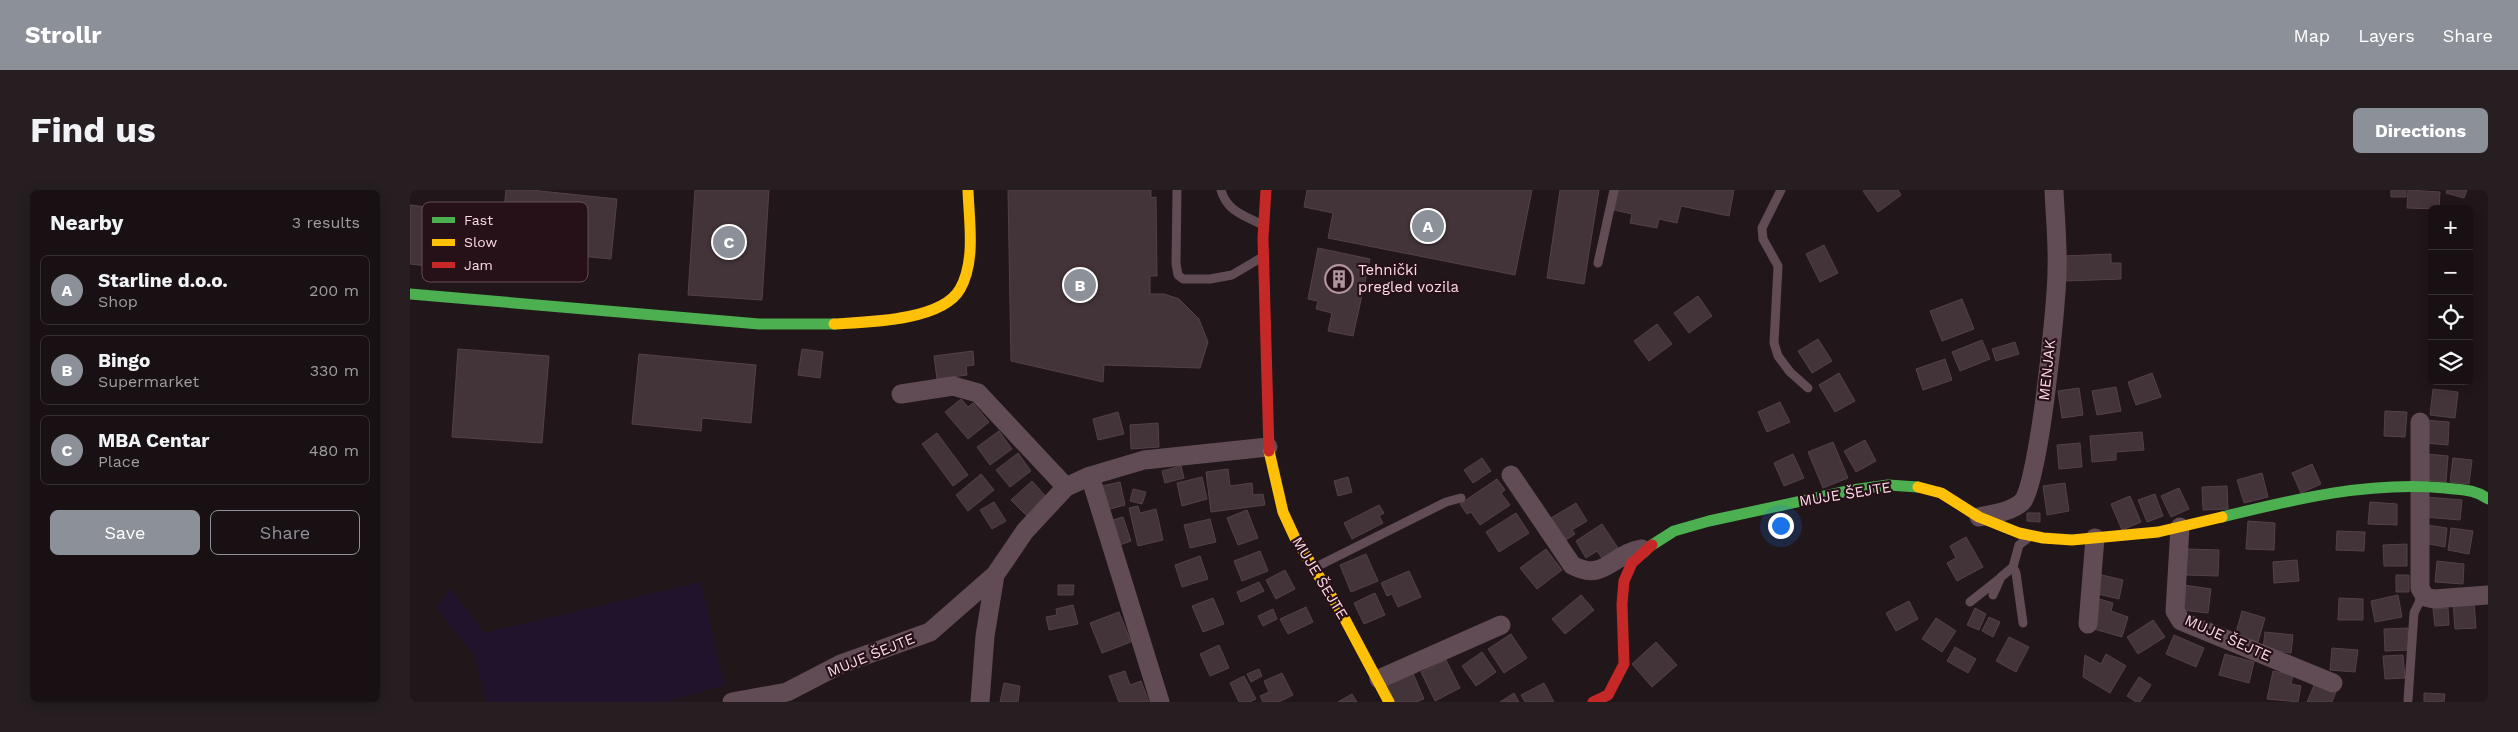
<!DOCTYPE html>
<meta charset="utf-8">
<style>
:root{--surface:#191013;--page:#261e21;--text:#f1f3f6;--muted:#9f9da0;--line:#373033;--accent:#8c9099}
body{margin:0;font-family:"Work Sans",sans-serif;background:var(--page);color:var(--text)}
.controls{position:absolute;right:15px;top:15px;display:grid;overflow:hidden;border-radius:8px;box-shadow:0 2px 12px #0003}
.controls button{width:45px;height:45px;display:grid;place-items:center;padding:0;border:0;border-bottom:1px solid var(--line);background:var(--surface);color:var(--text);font:25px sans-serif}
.you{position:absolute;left:1370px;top:335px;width:18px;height:18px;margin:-12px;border:4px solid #fff;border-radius:50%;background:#1a73e8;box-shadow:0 0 0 8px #1a73e833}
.badge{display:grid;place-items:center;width:32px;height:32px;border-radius:50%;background:var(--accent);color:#fff;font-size:16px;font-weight:700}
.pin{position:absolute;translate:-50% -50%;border:2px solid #fff;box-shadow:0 1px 5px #0006}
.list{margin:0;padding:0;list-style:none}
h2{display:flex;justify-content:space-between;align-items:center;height:65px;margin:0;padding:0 20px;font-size:21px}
h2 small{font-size:16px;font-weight:400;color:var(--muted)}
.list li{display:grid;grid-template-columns:32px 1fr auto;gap:15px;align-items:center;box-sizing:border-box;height:70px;margin:0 10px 10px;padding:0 10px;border:1px solid var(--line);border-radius:8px}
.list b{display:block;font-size:19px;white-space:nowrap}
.list p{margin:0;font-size:16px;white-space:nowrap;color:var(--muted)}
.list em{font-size:16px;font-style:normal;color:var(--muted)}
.actions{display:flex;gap:10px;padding:15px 20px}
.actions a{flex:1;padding:11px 0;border:1px solid var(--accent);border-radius:8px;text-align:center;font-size:18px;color:var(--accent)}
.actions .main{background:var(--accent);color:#fff}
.icon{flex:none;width:28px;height:28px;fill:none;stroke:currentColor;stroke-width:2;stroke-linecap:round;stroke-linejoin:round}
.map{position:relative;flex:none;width:2078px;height:512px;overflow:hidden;border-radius:8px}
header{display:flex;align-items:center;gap:30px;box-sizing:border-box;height:70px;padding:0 25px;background:var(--accent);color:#fff}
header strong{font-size:24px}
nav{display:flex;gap:28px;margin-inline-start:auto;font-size:18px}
.intro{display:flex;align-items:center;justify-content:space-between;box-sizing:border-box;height:120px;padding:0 30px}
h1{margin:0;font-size:35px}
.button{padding:12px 22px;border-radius:8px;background:var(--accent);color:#fff;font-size:18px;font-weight:700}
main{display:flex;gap:30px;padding:0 30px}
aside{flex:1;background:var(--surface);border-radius:8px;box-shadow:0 2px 12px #0003}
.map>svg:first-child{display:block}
.green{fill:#20142d}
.building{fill:#433439;stroke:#544148}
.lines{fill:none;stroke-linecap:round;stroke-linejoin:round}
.lane{stroke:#614c55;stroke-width:9}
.street{stroke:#614c55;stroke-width:19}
.fast{stroke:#4caf50;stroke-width:11}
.slow{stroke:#ffc107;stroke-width:11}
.jam{stroke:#c62828;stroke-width:11}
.labels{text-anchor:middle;stroke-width:4.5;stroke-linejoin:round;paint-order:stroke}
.poi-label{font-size:15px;fill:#fdd8e7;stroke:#261118;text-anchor:start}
.street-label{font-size:15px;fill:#fdd8e7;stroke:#261118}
.key{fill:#261118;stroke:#664d56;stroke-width:1}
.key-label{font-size:14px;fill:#fdd8e7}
</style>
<header>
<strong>Strollr</strong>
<nav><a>Map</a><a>Layers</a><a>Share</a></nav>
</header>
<div class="intro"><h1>Find us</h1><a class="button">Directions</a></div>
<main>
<aside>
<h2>Nearby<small>3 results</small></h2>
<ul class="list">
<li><span class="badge">A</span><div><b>Starline d.o.o.</b><p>Shop</p></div><em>200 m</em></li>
<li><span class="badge">B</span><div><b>Bingo</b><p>Supermarket</p></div><em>330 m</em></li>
<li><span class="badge">C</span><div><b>MBA Centar</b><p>Place</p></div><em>480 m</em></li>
</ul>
<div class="actions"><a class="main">Save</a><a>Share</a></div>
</aside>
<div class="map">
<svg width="2078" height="512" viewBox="0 0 2078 512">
<rect width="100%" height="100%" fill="#211619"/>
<path class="green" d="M 291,392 L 314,495 L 256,512 L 77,512 L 64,465 L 26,417 L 41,399 L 74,443 Z"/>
<path class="building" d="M 96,0 L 121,0 L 207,9 L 201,69 L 90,58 Z
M 285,0 L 359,0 L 352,110 L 278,105 Z
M 598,0 L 741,0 L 741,8 L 746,7 L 747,86 L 740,86 L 740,104 L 754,104 L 769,109 L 789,129 L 798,152 L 790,178 L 694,175 L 693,192 L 601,171 Z
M 897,0 L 1122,0 L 1105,85 L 918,48 L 923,23 L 894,17 Z
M 1150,0 L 1189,0 L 1174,94 L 1137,88 Z
M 1209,0 L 1324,0 L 1319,26 L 1271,16 L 1267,33 L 1249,29 L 1247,38 L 1220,33 L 1222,24 L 1204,20 Z
M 1455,0 L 1488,0 L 1491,5 L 1468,22 L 1453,1 Z
M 1981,0 L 1996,0 L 1996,7 L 1981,7 Z
M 1998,0 L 2030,2 L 2029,19 L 1997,18 Z
M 2037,0 L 2057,0 L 2054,8 L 2036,3 Z
M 0,15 L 42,20 L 36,78 L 0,74 Z
M 1414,55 L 1428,83 L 1410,92 L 1396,64 Z
M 908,58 L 960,69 L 943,146 L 918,141 L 922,123 L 906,119 L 908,111 L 898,109 Z
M 1701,64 L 1701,73 L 1711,73 L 1711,89 L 1655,91 L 1654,66 Z
M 1288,106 L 1302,126 L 1279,143 L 1264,123 Z
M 1552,109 L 1564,139 L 1532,151 L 1520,121 Z
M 1247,134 L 1262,154 L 1239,171 L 1224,151 Z
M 1408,149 L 1422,171 L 1402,183 L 1388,161 Z
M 1572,150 L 1580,169 L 1550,181 L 1542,162 Z
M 1605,152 L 1609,164 L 1586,171 L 1582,159 Z
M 48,159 L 139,166 L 132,253 L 42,247 Z
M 392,159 L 413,162 L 410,188 L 388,185 Z
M 563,161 L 564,175 L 556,176 L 557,185 L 527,189 L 524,166 Z
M 229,164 L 346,175 L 341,233 L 292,228 L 291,241 L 222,234 Z
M 1535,169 L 1542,190 L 1513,200 L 1506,179 Z
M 1429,183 L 1445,211 L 1425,222 L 1409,195 Z
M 1742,183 L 1751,207 L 1726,215 L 1718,192 Z
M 1706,197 L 1711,221 L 1687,225 L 1682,201 Z
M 1669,198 L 1673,225 L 1652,228 L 1648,201 Z
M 2023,199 L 2048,202 L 2045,228 L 2020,225 Z
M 551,209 L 558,217 L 563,213 L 579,232 L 558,249 L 535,222 Z
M 1370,212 L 1380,232 L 1357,242 L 1348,222 Z
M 1975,221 L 1997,222 L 1995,247 L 1974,246 Z
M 708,222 L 714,244 L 688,250 L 683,229 Z
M 2015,230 L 2039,232 L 2038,255 L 2014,253 Z
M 748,233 L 749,257 L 721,259 L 720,235 Z
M 589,241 L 602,259 L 580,275 L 567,257 Z
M 1732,242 L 1734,260 L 1706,262 L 1706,270 L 1682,272 L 1680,246 Z
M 527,243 L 558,285 L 543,296 L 512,254 Z
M 1455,250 L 1466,271 L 1446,282 L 1434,261 Z
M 1423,252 L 1438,288 L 1413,298 L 1398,262 Z
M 1670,253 L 1672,277 L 1649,279 L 1647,255 Z
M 608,263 L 621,281 L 600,297 L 586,280 Z
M 1383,264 L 1394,288 L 1374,296 L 1364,273 Z
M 2016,264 L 2038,266 L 2036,292 L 2014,290 Z
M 1072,268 L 1081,281 L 1063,293 L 1054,280 Z
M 2043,268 L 2062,270 L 2059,294 L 2040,292 Z
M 1902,274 L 1911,294 L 1891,303 L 1882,283 Z
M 771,276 L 774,288 L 755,293 L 752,281 Z
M 818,279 L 820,296 L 842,293 L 843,305 L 853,304 L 855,315 L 801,322 L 796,282 Z
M 1852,283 L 1858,307 L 1834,313 L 1827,290 Z
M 571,284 L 584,300 L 558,321 L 546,305 Z
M 792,287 L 797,309 L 772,316 L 767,293 Z
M 938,287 L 942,302 L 928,306 L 924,291 Z
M 1087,289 L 1095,300 L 1091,303 L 1100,315 L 1070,335 L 1061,322 L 1057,324 L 1050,314 Z
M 622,291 L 637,308 L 617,326 L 601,310 Z
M 710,292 L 715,315 L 693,321 L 687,297 Z
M 1655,293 L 1659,321 L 1637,325 L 1633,296 Z
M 1817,296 L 1818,319 L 1793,320 L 1792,297 Z
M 1769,298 L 1779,319 L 1761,327 L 1751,306 Z
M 723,299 L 736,302 L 732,314 L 720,311 Z
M 1745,304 L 1753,326 L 1737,332 L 1728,310 Z
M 1720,306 L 1731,332 L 1712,340 L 1701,314 Z
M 2016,307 L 2052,310 L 2050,330 L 2014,327 Z
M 584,312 L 596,331 L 582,339 L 570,320 Z
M 1960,312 L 1987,314 L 1987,335 L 1958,334 Z
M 1166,313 L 1177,331 L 1162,340 L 1165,344 L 1156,350 L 1141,328 Z
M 969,315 L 974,323 L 969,326 L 973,333 L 942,349 L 934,333 Z
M 728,316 L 730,323 L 746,319 L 753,350 L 728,356 L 719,318 Z
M 837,320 L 848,348 L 828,355 L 817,328 Z
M 1106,323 L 1119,343 L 1089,362 L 1076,342 Z
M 1617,323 L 1630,323 L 1630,332 L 1617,331 Z
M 713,327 L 721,351 L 704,357 L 696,332 Z
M 800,329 L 806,352 L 780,358 L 774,335 Z
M 1838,331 L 1865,333 L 1864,360 L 1836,359 Z
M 1192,334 L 1208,358 L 1192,368 L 1187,361 L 1176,368 L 1166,351 Z
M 2017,335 L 2037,338 L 2035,357 L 2014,353 Z
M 2041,338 L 2063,341 L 2059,364 L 2038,360 Z
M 1927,341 L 1955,342 L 1954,361 L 1926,360 Z
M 1556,347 L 1573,377 L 1547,391 L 1537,373 L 1546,368 L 1540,356 Z
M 1997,354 L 1997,376 L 1974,376 L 1973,355 Z
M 1136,359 L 1152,380 L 1127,399 L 1110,378 Z
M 1777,359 L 1809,360 L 1808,386 L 1776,385 Z
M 850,361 L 858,381 L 832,391 L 824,371 Z
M 956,364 L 968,391 L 941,402 L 930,375 Z
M 790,366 L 798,389 L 772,397 L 765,375 Z
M 1887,370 L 1889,391 L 1864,393 L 1863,372 Z
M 2027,371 L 2054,374 L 2053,394 L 2025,392 Z
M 875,380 L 885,399 L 866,409 L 856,390 Z
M 999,381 L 1011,407 L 988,417 L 982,404 L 977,406 L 971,393 Z
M 1688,384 L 1713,390 L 1709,409 L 1684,403 Z
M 1986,385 L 1999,385 L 1999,402 L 1986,402 Z
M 849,392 L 854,401 L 831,412 L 827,402 Z
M 648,395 L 664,395 L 663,405 L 648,405 Z
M 1774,395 L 1801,399 L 1798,423 L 1771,420 Z
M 965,403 L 975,425 L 954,434 L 944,413 Z
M 1171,405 L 1184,420 L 1155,444 L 1142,429 Z
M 1988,405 L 1992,427 L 1965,432 L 1961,411 Z
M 803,408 L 814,434 L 793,442 L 782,416 Z
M 1686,408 L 1703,413 L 1701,421 L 1718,427 L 1712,447 L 1677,437 Z
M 1929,408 L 1953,409 L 1953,430 L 1928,430 Z
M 1499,411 L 1508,429 L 1486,441 L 1476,423 Z
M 2064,411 L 2066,438 L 2045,439 L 2043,412 Z
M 663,415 L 668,434 L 639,440 L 636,427 L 647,425 L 646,419 Z
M 896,417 L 903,432 L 878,444 L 870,429 Z
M 1565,418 L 1576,424 L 1569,440 L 1557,435 Z
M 2038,418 L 2039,435 L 2025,436 L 2023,419 Z
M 863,419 L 867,429 L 853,436 L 848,426 Z
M 1832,421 L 1855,428 L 1848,452 L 1825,446 Z
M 709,422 L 721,452 L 692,463 L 680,433 Z
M 1579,427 L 1590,432 L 1583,447 L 1572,441 Z
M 1526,428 L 1546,441 L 1532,462 L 1512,449 Z
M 1743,430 L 1755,447 L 1728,464 L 1717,447 Z
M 1998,438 L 1999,460 L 1975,461 L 1974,439 Z
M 1855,442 L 1883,445 L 1881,463 L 1853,459 Z
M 1101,444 L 1117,468 L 1094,483 L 1078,459 Z
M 1764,445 L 1794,458 L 1786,477 L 1756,464 Z
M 1599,447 L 1619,457 L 1606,482 L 1586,471 Z
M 1246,452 L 1267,475 L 1242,497 L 1222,474 Z
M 809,455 L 819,478 L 800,486 L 790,464 Z
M 1545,457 L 1566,469 L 1558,483 L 1537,471 Z
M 1922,458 L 1948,460 L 1945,482 L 1920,480 Z
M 1072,462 L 1086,482 L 1066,496 L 1052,476 Z
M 1696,464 L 1716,476 L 1700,503 L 1673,487 L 1675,465 L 1691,474 Z
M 1815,464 L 1844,472 L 1839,493 L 1809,485 Z
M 1993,465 L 1995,488 L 1975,489 L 1973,466 Z
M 1036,470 L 1050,498 L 1025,511 L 1011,482 Z
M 849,479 L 852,486 L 841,492 L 837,484 Z
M 715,481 L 720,495 L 731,491 L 739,512 L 709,512 L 699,486 Z
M 1002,481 L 1014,509 L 1006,512 L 985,512 L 976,492 Z
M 1863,481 L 1883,485 L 1881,494 L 1891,496 L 1888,512 L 1857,509 Z
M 872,483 L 883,505 L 869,512 L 853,512 L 850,506 L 859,502 L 854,491 Z
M 834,486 L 846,509 L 840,512 L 829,512 L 820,493 Z
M 1729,487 L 1741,495 L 1730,512 L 1726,512 L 1717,506 Z
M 594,493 L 610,496 L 608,512 L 590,512 Z
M 1134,493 L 1144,512 L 1115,512 L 1111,505 Z
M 1905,493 L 1926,502 L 1922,512 L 1897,512 Z
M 1104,503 L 1109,512 L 1090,512 Z
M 2014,503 L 2035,504 L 2034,512 L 2014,512 Z
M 942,504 L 947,512 L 928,512 Z"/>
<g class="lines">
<path class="lane" d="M 767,0 L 766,74 L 768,85 L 773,89 L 800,89 L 822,85 L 849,69
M 811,0 C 816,20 834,26 851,34
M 1371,0 L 1352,38 L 1353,49 L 1368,76 L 1364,153 L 1368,166 L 1380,182 L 1398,198
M 1188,73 L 1204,0
M 906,377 L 1036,312 L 1051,308
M 1603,377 L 1606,383 L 1613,433
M 1583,405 L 1591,387 L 1603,377 L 1609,355 L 1617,349
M 1560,412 L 1589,389
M 1998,510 L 2004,423 L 2013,404"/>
<path class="street" d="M 491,204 L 543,196 L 568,203 L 656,297
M 2010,232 L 2010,398 L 2015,407 L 2024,409 L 2078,405
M 1101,285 L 1162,375 C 1194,393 1203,363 1232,359
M 680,286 L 750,512
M 1569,327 C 1583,324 1601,322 1612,312 C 1629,294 1647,113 1647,80 C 1648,53 1645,26 1644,0
M 1770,337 L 1765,421 L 1771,431 L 1923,493
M 1678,434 L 1685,348
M 969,489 L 1091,435
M 322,512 L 377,502 L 431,474 L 520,442 L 585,385
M 570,512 L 575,446 L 585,385 L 615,341 L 656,297 L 680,286 L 734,270 L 858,257"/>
<path class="fast" d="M 0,104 L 349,134 L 424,134
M 1812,327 C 1885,309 1959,291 2035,298 C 2051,300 2065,299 2078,309
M 1242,355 L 1264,341 L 1299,331 L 1442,300 L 1478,295 L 1508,297"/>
<path class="slow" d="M 424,134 C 457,132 532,131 550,99 C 566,71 559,31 558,0
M 859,261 L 873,322 L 885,348 L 930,420 L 979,512
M 1508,297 L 1531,303 L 1569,327 L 1609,343 L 1633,348 L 1662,350 L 1748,342 L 1812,327"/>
<path class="jam" d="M 856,0 L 853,48 L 859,261
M 1183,512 L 1198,505 L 1214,474 L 1212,414 L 1214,391 L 1222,373 L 1242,355"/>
</g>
<defs>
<symbol id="building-ring" viewBox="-11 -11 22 22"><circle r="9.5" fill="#261118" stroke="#b0949f" stroke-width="1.5"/><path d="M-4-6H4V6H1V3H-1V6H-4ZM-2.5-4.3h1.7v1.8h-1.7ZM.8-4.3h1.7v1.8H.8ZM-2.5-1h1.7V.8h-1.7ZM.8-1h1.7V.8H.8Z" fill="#b0949f"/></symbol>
</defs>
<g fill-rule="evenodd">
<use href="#building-ring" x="913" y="73" width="32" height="32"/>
</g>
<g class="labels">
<g class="poi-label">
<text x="948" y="85">Tehnički<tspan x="948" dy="17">pregled vozila</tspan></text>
</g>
<g class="street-label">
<text transform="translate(1637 180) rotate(-84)" y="5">MENJAK</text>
<text transform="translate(1435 304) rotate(-9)" y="5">MUJE ŠEJTE</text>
<text transform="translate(910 388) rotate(59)" y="5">MUJE ŠEJTE</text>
<text transform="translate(1818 448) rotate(24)" y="5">MUJE ŠEJTE</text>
<text transform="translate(461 465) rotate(-22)" y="5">MUJE ŠEJTE</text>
</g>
</g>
<rect x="12" y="12" width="166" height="80" rx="8" class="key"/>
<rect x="22" y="27" width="23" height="6" fill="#4caf50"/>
<rect x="22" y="49" width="23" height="7" fill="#ffc107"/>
<rect x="22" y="72" width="23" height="6" fill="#c62828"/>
<g class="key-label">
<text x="54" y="35">Fast</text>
<text x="54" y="57">Slow</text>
<text x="54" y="80">Jam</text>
</g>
</svg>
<div class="controls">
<button>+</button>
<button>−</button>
<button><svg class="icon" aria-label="locate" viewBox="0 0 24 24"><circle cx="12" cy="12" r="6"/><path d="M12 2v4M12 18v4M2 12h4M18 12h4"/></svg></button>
<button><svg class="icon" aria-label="layers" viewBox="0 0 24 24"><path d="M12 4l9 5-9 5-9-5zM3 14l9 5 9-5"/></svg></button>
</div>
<div class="you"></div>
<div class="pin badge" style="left:1018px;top:36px">A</div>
<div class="pin badge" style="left:670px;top:95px">B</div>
<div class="pin badge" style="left:319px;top:52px">C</div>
</div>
</main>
